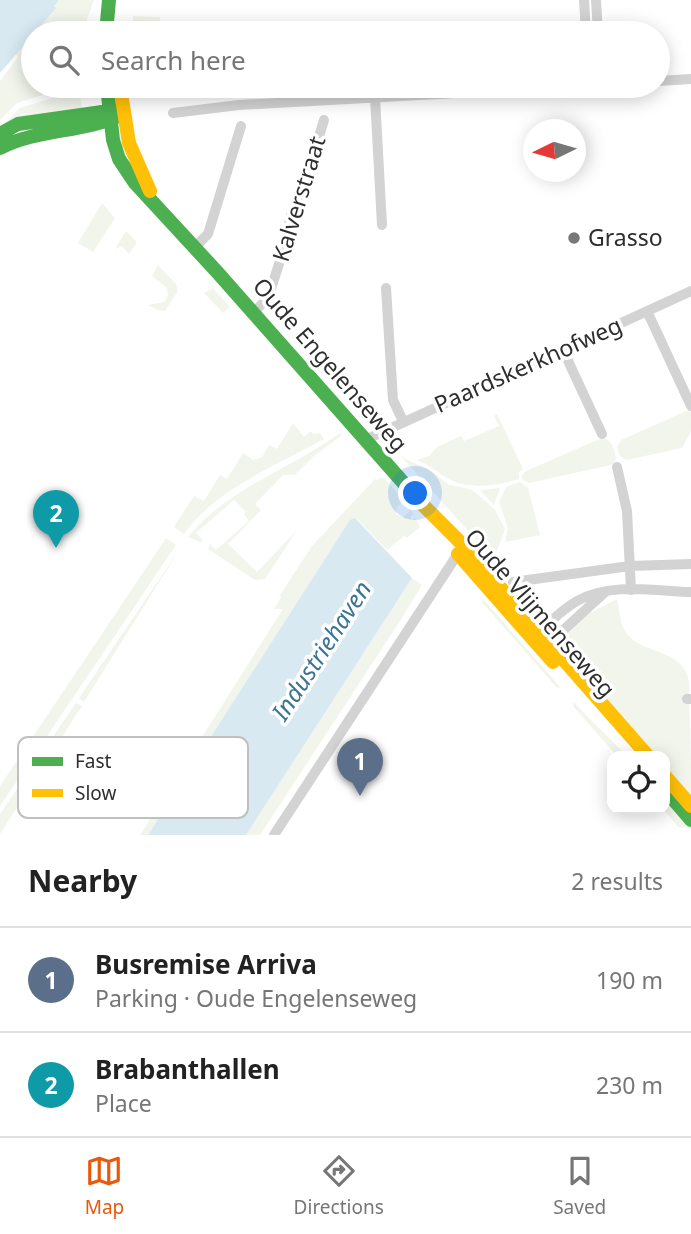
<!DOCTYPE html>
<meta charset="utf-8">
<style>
:root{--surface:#fff;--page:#f2f2f2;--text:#222;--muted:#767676;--line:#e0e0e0;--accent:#ea580c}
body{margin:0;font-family:"Noto Sans",sans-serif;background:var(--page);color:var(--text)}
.controls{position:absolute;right:21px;bottom:21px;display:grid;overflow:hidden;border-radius:14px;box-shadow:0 4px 18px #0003}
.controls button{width:63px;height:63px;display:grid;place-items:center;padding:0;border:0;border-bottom:2px solid var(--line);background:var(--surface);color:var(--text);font:35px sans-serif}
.compass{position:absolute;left:523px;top:119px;width:63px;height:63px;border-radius:50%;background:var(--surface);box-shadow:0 4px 18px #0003;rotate:265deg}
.you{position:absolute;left:416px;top:494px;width:24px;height:24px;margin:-18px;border:5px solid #fff;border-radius:50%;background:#1a73e8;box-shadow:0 0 0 10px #1a73e833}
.badge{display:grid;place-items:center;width:46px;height:46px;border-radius:50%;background:var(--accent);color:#fff;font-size:23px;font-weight:700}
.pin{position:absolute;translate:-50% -58px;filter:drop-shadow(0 2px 4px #0008)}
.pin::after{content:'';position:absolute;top:37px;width:24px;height:21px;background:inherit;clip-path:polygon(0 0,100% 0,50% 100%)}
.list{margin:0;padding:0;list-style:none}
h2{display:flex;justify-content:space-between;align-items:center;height:91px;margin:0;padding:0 28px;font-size:30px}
h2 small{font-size:23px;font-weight:400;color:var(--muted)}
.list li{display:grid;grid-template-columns:46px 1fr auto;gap:21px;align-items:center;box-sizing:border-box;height:105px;padding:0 28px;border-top:2px solid var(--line)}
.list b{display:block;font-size:26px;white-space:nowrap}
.list p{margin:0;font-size:23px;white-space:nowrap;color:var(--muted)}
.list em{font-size:23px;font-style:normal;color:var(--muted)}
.icon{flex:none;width:38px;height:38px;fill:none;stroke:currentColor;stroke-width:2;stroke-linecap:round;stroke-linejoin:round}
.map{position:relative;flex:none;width:691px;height:835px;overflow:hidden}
.search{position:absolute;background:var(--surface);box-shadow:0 4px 18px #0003;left:21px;right:21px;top:21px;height:77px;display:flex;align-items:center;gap:18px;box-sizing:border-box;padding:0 24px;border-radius:38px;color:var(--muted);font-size:26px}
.sheet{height:301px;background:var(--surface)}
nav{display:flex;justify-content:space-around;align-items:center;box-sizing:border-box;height:98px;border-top:2px solid var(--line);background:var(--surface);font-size:19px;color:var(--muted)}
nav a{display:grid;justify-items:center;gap:4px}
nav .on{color:var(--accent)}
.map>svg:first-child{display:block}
.green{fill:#f1f5eb}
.water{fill:#d8e9f2}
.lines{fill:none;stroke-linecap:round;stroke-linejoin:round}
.street{stroke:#d3d3d3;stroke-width:10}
.fast{stroke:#4caf50;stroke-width:14}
.slow{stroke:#ffc107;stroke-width:14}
.poi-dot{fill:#777;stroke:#fff;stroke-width:2.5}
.labels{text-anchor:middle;stroke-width:7;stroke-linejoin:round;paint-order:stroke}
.street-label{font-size:23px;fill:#2e2e2e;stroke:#fff}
.poi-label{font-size:23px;fill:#2e2e2e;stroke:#fff;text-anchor:start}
.water-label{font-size:24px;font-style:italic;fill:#397493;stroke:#fff}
.key{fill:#fff;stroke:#c0c0c0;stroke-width:2}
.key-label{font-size:19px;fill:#2e2e2e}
</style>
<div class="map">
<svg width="691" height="835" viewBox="0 0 691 835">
<rect width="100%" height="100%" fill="#fff"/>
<path class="green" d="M 59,0 L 94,0 L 87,19 L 85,33 L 33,33 L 33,86 L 71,86 L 17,103 L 0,120 L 0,81 L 18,57 L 15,54 L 55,9 L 53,7 Z
M 133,16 L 160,17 L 160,33 L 133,33 Z
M 75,91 L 80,92 L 82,110 L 2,126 L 20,108 Z
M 102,203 L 115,218 L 93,252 L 78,243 Z
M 126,231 L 137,242 L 129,254 L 122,246 L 115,249 Z
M 158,265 L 176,284 L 178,291 L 165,311 L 158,310 L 148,305 L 164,302 L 168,295 L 167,288 L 152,276 Z
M 213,288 L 230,307 L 223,313 L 204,293 Z
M 691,409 L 691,431 L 682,448 L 626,460 L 620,456 L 617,447 L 621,440 Z
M 497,414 L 523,469 L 519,472 L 519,479 C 498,485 472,490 451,480 C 439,474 430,465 417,460 L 429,456 L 437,447 L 461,436 L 464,441 L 499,426 L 494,416 Z
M 293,423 L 304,437 L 311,431 L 313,434 L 320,433 L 324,439 C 277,465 216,489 184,534 L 174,527 L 194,496 L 204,501 L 220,475 L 227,479 L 243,453 L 253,460 L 262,457 L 269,445 L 277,449 Z
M 340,433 L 342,435 L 314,456 L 295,475 L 283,475 L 255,504 L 261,510 L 228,544 L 257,572 L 297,530 L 265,579 L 255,580 L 208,549 L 210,544 L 216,550 L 249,521 L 244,514 L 246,512 L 234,500 L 196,533 L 203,540 L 200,542 L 188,537 C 228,488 291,469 340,433 Z
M 602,438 C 613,440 614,449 616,459 L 611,465 L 529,483 L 522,479 L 522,475 L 526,471 Z
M 398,453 L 405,459 L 428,469 L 449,485 L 470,489 L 476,493 L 495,510 L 505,529 L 495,556 L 490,555 Z
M 380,478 L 384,478 L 404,501 L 396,508 L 396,514 L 403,517 L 411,510 L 413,514 L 410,517 L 412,520 L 415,518 L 420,527 L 407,538 L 404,536 L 387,550 L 356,518 L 148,835 L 140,835 L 283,609 L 274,609 L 281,598 L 280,595 L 312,546 L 375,479 L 377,480 Z
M 520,482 L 528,488 L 540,535 L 505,542 L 508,528 L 499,502 L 506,487 Z
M 500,488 L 494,505 L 480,490 Z
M 166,538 L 176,545 L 0,806 L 0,786 Z
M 181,547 L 84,702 L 79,698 Z
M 412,578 L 422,585 L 400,621 L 260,835 L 246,835 Z
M 617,599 C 619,608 620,623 625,631 C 638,653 674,648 686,672 C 691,682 689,694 689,705 C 691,735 691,766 691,797 L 665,767 L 665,756 L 655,756 L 557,646 L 556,642 L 586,615 Z
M 484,600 L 560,687 L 558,689 L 481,601 Z
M 574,702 C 591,722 610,737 626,756 L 617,756 L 573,706 Z
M 76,703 L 82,706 L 0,834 L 0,814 Z
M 665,800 L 686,825 L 683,828 L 678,827 L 663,809 L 665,809 Z"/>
<path class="water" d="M 0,0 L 59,0 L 54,6 L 56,8 L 0,73 Z
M 355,518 L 412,578 L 246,835 L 148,835 L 350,520 Z"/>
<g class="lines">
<path class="street" d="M 584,0 L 586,33
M 596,0 L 598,33
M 658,81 L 691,79
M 375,97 L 382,225
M 173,113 L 239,105 L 580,86
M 195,247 L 208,234 L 241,126
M 386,288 L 393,400 L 403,421
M 647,311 L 691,406
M 253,313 L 268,298 L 289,233 C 288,221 292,209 300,200 L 324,120
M 563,350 L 602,434
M 365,440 L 691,291
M 617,467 L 627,511 L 631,590
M 513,582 L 630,566 L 691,564
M 534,635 C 549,624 561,610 577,601 C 609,582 656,591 691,592
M 546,646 L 605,592
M 687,699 L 691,699
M 274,835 L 461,549"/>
<path class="fast" d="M 106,33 L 109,0
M 107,86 L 113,140 L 119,159 L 135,183 L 218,273 L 423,505
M 0,134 L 18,124 L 109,111 L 118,113
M 0,148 C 39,128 84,133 123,114
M 673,799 L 691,820"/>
<path class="slow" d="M 120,86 L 129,143 L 150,191
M 423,505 L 463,545 L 648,756
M 458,554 L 553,662
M 665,776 L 691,806"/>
</g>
<circle class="poi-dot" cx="574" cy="238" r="7"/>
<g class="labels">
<g class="street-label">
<text transform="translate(299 199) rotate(-73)" y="8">Kalverstraat</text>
<text transform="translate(330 365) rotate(49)" y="8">Oude Engelenseweg</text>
<text transform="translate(528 365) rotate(-24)" y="8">Paardskerkhofweg</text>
<text transform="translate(540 613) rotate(49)" y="8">Oude Vlijmenseweg</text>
</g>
<g class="poi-label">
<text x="588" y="246">Grasso</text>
</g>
<g class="water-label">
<text transform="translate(322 651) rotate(-57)" y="8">Industriehaven</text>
</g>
</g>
<rect x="18" y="737" width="230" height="81" rx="10" class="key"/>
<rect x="32" y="757" width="31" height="9" fill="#4caf50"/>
<rect x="32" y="789" width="31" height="8" fill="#ffc107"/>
<g class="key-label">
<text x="75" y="768">Fast</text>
<text x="75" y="800">Slow</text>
</g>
</svg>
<div class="controls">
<button><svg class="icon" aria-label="locate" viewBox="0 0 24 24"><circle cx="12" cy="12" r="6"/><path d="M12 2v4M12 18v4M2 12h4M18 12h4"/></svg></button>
</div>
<svg class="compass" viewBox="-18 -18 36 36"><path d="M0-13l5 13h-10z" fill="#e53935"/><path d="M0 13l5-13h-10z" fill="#767676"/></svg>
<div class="you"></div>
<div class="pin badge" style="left:360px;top:796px;background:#5c6f8a">1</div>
<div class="pin badge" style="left:56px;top:548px;background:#0f9aa8">2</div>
<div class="search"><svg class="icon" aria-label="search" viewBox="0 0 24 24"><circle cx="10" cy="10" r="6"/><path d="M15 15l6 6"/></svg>Search here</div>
</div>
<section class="sheet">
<h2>Nearby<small>2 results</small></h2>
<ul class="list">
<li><span class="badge" style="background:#5c6f8a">1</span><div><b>Busremise Arriva</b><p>Parking · Oude Engelenseweg</p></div><em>190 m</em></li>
<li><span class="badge" style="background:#0f9aa8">2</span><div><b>Brabanthallen</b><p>Place</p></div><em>230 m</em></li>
</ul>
</section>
<nav>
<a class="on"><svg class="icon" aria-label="map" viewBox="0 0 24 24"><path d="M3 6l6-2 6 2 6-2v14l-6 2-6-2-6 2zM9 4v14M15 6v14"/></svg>Map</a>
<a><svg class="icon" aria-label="directions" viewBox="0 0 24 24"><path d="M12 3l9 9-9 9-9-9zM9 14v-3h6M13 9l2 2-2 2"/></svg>Directions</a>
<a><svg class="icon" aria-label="saved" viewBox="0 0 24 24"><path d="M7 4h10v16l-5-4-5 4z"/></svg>Saved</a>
</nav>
